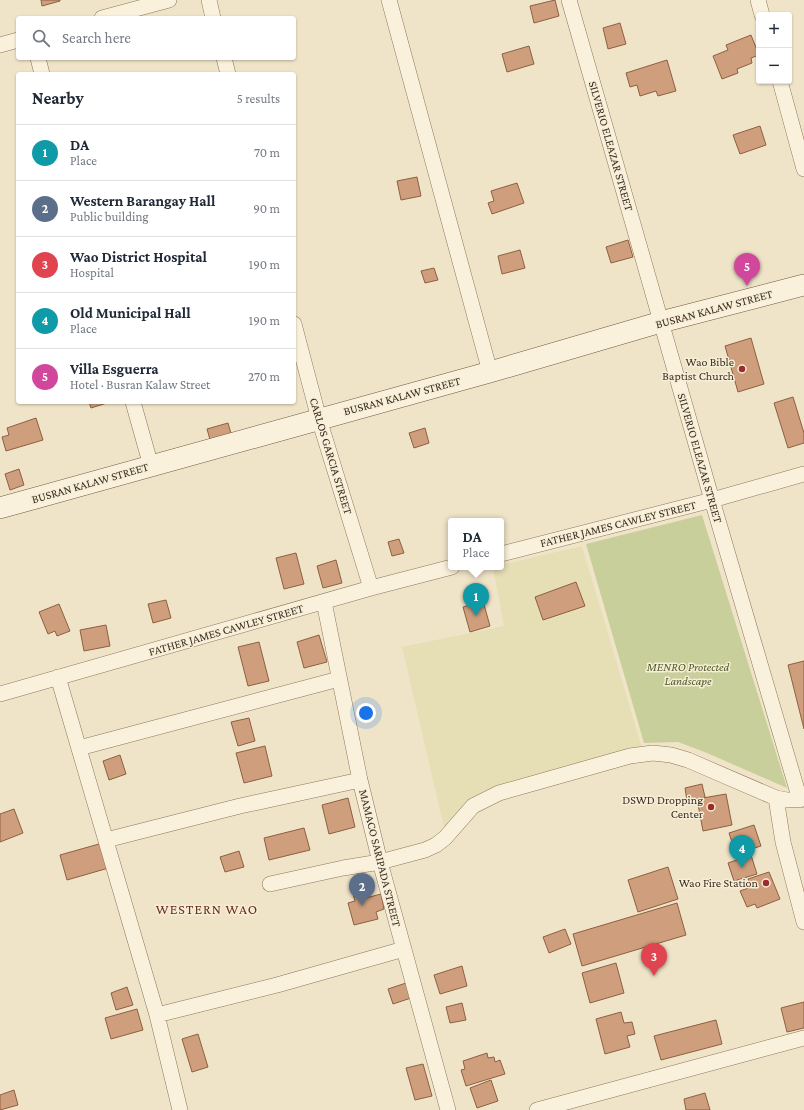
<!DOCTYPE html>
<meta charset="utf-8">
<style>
:root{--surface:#fff;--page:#f2f2f3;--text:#1f2937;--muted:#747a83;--line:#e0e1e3;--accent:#0f766e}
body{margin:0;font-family:"Crimson Pro",serif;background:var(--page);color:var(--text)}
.controls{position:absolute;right:12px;top:12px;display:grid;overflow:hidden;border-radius:4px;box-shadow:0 1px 3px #0004}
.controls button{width:36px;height:36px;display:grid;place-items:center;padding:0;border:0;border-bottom:1px solid var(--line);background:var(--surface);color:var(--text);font:20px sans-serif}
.you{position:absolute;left:366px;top:713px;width:14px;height:14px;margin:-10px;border:3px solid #fff;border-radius:50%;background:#1a73e8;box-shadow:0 0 0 6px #1a73e833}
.badge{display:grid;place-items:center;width:26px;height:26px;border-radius:50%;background:var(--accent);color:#fff;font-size:13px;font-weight:700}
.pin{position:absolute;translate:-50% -33px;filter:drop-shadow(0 1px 2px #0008)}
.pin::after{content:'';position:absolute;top:21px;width:14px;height:12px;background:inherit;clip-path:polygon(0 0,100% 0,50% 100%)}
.popup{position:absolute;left:448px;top:518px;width:56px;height:52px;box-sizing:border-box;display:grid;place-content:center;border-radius:4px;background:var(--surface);filter:drop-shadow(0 1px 3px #0005);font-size:13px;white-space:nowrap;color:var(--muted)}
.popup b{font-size:15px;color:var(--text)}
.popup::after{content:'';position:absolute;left:50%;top:100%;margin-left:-8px;border:8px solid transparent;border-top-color:var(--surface)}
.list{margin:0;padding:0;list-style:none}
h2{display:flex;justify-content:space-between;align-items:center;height:52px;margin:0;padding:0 16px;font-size:17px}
h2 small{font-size:13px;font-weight:400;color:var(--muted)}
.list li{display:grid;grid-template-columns:26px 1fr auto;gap:12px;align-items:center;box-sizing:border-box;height:56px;padding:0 16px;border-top:1px solid var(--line)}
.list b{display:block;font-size:15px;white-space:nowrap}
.list p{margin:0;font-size:13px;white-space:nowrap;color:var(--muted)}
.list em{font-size:13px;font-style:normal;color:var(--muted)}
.icon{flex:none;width:22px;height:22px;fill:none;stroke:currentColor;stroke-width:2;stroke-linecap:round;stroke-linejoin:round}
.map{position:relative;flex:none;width:804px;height:1110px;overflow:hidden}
.search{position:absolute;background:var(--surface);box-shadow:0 1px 3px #0004;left:16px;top:16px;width:280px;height:44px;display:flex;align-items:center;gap:10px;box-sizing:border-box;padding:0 14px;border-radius:4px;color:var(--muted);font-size:15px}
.panel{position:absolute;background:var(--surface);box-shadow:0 1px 3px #0004;left:16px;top:72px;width:280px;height:332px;border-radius:4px}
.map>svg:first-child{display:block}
.farmland{fill:#e6deb5}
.green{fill:#c9cf9b}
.building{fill:#cf9f7d;stroke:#8d5f41}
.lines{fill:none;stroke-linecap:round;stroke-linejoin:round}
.street-casing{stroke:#8d765c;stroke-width:16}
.secondary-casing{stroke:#6f573f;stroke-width:22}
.street{stroke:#faf1dc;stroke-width:15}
.secondary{stroke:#faf1dc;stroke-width:21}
.poi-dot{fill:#9e2a2b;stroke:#f7eed8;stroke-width:1.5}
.labels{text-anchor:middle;stroke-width:3;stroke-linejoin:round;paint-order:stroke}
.street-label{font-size:12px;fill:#3d2e20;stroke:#f7eed8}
.poi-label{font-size:12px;fill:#3d2e20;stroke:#f7eed8;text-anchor:end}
.park-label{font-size:12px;font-style:italic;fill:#4d5a26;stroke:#f7eed8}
.quarter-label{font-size:14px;letter-spacing:1px;fill:#6b2e1e;stroke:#f7eed8}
</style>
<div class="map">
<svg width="804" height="1110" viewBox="0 0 804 1110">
<rect width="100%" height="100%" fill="#f0e4c8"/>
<path class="farmland" d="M 582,546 L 642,748 L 486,790 L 468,800 L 444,827 L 402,647 L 504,626 L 493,567 L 501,567 L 501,565 Z"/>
<path class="green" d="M 702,515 L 787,788 L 707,753 L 678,742 L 644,743 L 586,544 Z"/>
<path class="building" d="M 41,0 L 60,0 L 60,1 L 42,6 Z
M 555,0 L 559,16 L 534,23 L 530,6 Z
M 620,23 L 626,44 L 608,49 L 603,28 Z
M 751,35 L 759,55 L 751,58 L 752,63 L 737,69 L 738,73 L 722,79 L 713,56 L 728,50 L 726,45 Z
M 529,46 L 534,64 L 507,72 L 502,54 Z
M 667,60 L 676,91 L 658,96 L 656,91 L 640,96 L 637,85 L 630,87 L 626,73 Z
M 760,126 L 766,145 L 740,154 L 733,135 Z
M 417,177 L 421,196 L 401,200 L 397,181 Z
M 517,183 L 524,203 L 492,214 L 488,203 L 494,201 L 491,191 Z
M 628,240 L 633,257 L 611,263 L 606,247 Z
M 520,250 L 525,268 L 502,274 L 498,256 Z
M 434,268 L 438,280 L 425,283 L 421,271 Z
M 751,338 L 764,384 L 738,392 L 725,346 Z
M 793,397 L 804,433 L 804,443 L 788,448 L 774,403 Z
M 89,402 L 110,402 L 91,408 Z
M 36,418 L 43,440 L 6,451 L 2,437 L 9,435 L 7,428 Z
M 228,423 L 232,437 L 211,443 L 207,429 Z
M 425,428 L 429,443 L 414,448 L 409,433 Z
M 19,469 L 24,485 L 10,490 L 5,474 Z
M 399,539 L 404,553 L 392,556 L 388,542 Z
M 296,553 L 304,584 L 284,589 L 276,558 Z
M 336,560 L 342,583 L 323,588 L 317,566 Z
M 576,582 L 585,606 L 543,620 L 535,597 Z
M 166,600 L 171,618 L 153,623 L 148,604 Z
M 483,601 L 490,626 L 470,632 L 463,607 Z
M 59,604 L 70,631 L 57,636 L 55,631 L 48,634 L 39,612 Z
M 106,625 L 110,646 L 84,651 L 80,630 Z
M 319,635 L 327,662 L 304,668 L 297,642 Z
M 259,642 L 269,681 L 248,686 L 238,647 Z
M 804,661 L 804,729 L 788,665 Z
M 249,718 L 255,741 L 238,746 L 231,722 Z
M 265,746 L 272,776 L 244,783 L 236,753 Z
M 120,755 L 126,774 L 109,780 L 103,761 Z
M 702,784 L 705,797 L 687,801 L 685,788 Z
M 726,794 L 732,825 L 703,831 L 697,799 Z
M 348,798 L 355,827 L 329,834 L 322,805 Z
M 14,809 L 23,833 L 0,842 L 0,814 Z
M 754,825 L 761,846 L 736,854 L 729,833 Z
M 304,828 L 310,850 L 269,860 L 264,838 Z
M 106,842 L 112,867 L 67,880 L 60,855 Z
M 239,851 L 244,867 L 225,872 L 220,857 Z
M 751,855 L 757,874 L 734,881 L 728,863 Z
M 668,867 L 678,899 L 638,912 L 628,880 Z
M 769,872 L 780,899 L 757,908 L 755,904 L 747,907 L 740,891 L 751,887 L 748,879 Z
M 365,891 L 366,898 L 381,894 L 384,909 L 376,912 L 378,919 L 354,925 L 348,903 L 355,901 L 353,894 Z
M 677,903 L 686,935 L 582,966 L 573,934 Z
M 565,929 L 571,944 L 549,953 L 543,937 Z
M 616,963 L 624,993 L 590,1003 L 582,973 Z
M 462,966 L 467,986 L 440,994 L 434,975 Z
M 406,983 L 411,998 L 393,1004 L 388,989 Z
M 127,987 L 133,1005 L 116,1010 L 111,993 Z
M 804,1002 L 804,1028 L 787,1032 L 781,1008 Z
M 462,1003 L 466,1020 L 450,1023 L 446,1007 Z
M 137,1009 L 143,1030 L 111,1039 L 105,1018 Z
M 621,1012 L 624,1023 L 632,1022 L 635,1034 L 627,1036 L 630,1047 L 605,1054 L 596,1019 Z
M 716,1020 L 722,1044 L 661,1060 L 654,1036 Z
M 198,1034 L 208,1067 L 192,1072 L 182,1039 Z
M 487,1053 L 488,1058 L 494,1057 L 495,1062 L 500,1060 L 505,1074 L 466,1086 L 461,1070 L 465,1069 L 463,1061 Z
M 423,1064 L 432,1096 L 415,1100 L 406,1068 Z
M 491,1080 L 498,1101 L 477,1108 L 470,1088 Z
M 14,1090 L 18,1105 L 0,1110 L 0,1095 Z
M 705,1093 L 710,1110 L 686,1110 L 684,1099 Z"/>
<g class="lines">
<defs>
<path id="street" d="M 209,0 L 213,18
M 389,0 L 490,372
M 569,0 L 712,500 L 800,800
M 758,0 L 762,15
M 102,18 L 169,0
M 0,45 L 18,40
M 38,58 L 42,74
M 224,58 L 228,74
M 780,81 L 804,169
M 294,324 L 319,419 L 371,588
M 133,402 L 151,466
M 501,554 L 712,500 L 804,474
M 324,602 L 360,780 L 380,862 L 448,1110
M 58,677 L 157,1015 L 180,1110
M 0,694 L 371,588 L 452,567
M 79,748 L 339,679
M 776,798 L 783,842 L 804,922
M 106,840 L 240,806 L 360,780
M 270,884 L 343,868 L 380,862 L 425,850 L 436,845 L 445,838 L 473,806 L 499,793 L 630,756 L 653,753 L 671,755 L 688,760 L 776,798 L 787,800 L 804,799
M 157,1015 L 277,985 L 404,949
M 537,1110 L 804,1038"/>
<path id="secondary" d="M 0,508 L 490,372 L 661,322 L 804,285"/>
</defs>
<use href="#street" class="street-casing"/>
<use href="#secondary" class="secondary-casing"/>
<use href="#street" class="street"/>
<use href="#secondary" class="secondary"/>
</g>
<g class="poi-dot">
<circle cx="742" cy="369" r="4"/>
<circle cx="711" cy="807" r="4"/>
<circle cx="766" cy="883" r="4"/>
</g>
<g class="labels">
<g class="street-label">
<text transform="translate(611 146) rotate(74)" y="4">SILVERIO ELEAZAR STREET</text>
<text transform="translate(714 309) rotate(-15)" y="4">BUSRAN KALAW STREET</text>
<text transform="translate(402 396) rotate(-15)" y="4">BUSRAN KALAW STREET</text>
<text transform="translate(331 456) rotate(73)" y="4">CARLOS GARCIA STREET</text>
<text transform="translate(700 458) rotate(74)" y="4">SILVERIO ELEAZAR STREET</text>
<text transform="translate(90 483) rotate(-16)" y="4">BUSRAN KALAW STREET</text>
<text transform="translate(618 524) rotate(-14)" y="4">FATHER JAMES CAWLEY STREET</text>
<text transform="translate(226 630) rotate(-16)" y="4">FATHER JAMES CAWLEY STREET</text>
<text transform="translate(380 858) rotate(76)" y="4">MAMACO SARIPADA STREET</text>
</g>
<g class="poi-label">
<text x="734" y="366">Wao Bible<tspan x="734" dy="14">Baptist Church</tspan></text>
<text x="703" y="804">DSWD Dropping<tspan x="703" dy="14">Center</tspan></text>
<text x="758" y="887">Wao Fire Station</text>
</g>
<g class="park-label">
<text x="688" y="671">MENRO Protected<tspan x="688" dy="14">Landscape</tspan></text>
</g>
<g class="quarter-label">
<text x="207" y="914">WESTERN WAO</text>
</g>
</g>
</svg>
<div class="controls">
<button>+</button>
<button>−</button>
</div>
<div class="you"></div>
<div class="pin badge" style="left:476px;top:616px;background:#0f9aa8">1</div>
<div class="popup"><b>DA</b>Place</div>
<div class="pin badge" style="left:362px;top:906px;background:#5c6f8a">2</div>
<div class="pin badge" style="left:654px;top:976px;background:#e0444e">3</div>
<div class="pin badge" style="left:742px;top:868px;background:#0f9aa8">4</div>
<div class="pin badge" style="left:747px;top:286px;background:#d1479c">5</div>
<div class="search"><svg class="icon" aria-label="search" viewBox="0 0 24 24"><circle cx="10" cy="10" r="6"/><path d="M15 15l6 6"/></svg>Search here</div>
<section class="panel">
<h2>Nearby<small>5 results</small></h2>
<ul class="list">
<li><span class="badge" style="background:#0f9aa8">1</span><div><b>DA</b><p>Place</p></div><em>70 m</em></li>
<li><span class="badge" style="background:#5c6f8a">2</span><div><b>Western Barangay Hall</b><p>Public building</p></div><em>90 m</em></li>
<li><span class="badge" style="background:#e0444e">3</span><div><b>Wao District Hospital</b><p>Hospital</p></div><em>190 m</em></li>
<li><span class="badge" style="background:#0f9aa8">4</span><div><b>Old Municipal Hall</b><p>Place</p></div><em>190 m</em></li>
<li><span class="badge" style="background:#d1479c">5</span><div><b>Villa Esguerra</b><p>Hotel · Busran Kalaw Street</p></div><em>270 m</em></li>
</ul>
</section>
</div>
